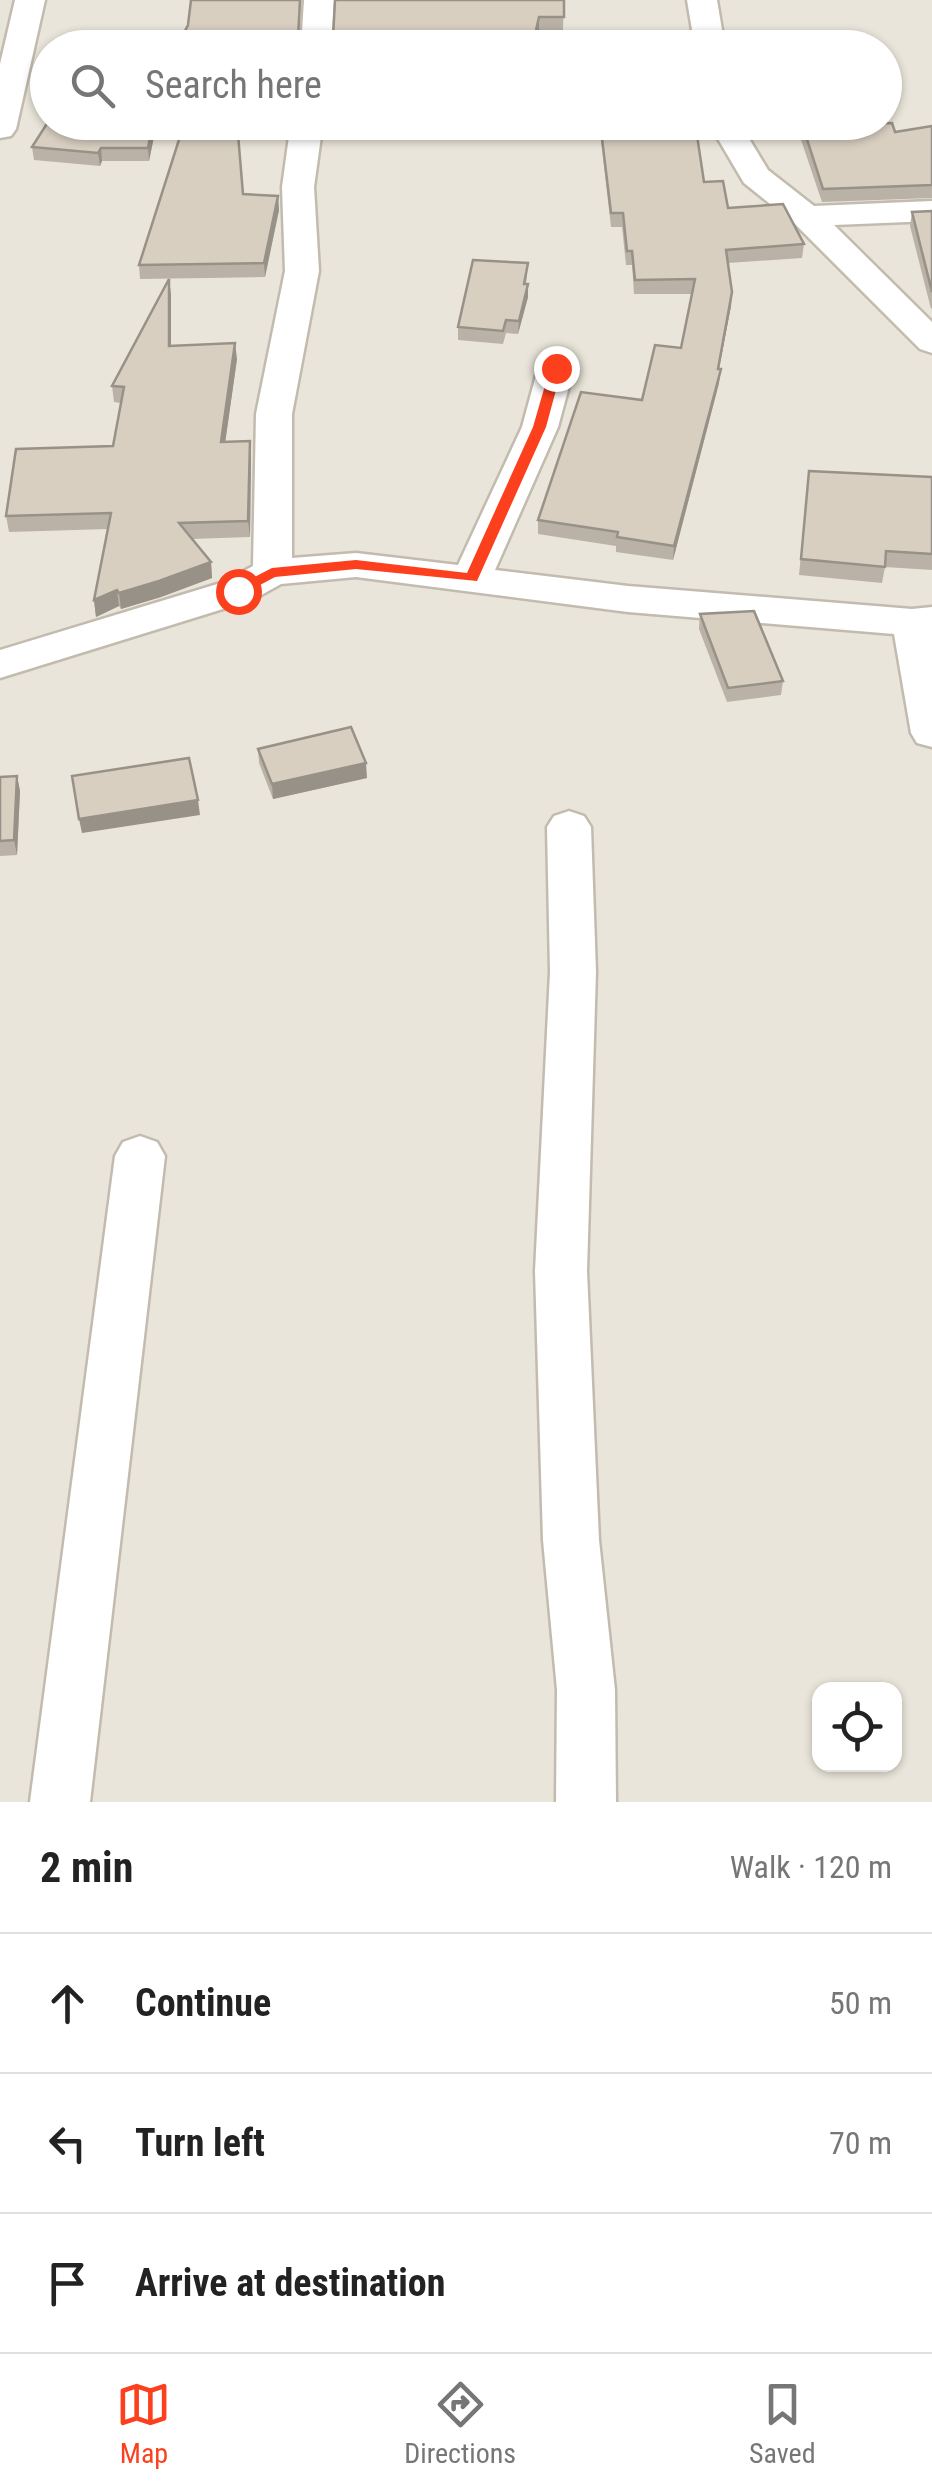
<!DOCTYPE html>
<meta charset="utf-8">
<style>
:root{--surface:#fff;--page:#f6f6f6;--text:#222;--muted:#767676;--line:#e0e0e0;--accent:#fc3f1d}
body{margin:0;font-family:"Roboto Condensed",sans-serif;background:var(--page);color:var(--text)}
.controls{position:absolute;right:30px;bottom:30px;display:grid;overflow:hidden;border-radius:20px;box-shadow:0 2px 8px #0004}
.controls button{width:90px;height:90px;display:grid;place-items:center;padding:0;border:0;border-bottom:2px solid var(--line);background:var(--surface);color:var(--text);font:50px sans-serif}
.stop{position:absolute;width:30px;height:30px;margin:-22px;border:8px solid #fc3f1d;border-radius:50%;background:#fff}
.stop.end{background:#fc3f1d;border-color:#fff;box-shadow:0 2px 10px #0008}
.list{margin:0;padding:0;list-style:none}
h2{display:flex;justify-content:space-between;align-items:center;height:130px;margin:0;padding:0 40px;font-size:42px}
h2 small{font-size:32px;font-weight:400;color:var(--muted)}
.list li{display:grid;grid-template-columns:65px 1fr auto;gap:30px;align-items:center;box-sizing:border-box;height:140px;padding:0 40px;border-top:2px solid var(--line)}
.list b{display:block;font-size:38px;white-space:nowrap}
.list em{font-size:32px;font-style:normal;color:var(--muted)}
.icon{flex:none;width:55px;height:55px;fill:none;stroke:currentColor;stroke-width:2;stroke-linecap:round;stroke-linejoin:round}
.map{position:relative;flex:none;width:932px;height:1802px;overflow:hidden}
.search{position:absolute;background:var(--surface);box-shadow:0 2px 8px #0004;left:30px;right:30px;top:30px;height:110px;display:flex;align-items:center;gap:25px;box-sizing:border-box;padding:0 35px;border-radius:55px;color:var(--muted);font-size:38px}
.sheet{height:550px;background:var(--surface)}
nav{display:flex;justify-content:space-around;align-items:center;box-sizing:border-box;height:140px;border-top:2px solid var(--line);background:var(--surface);font-size:28px;color:var(--muted)}
nav a{display:grid;justify-items:center;gap:5px}
nav .on{color:var(--accent)}
.map>svg:first-child{display:block}
.residential{fill:#eae5da;fill-rule:evenodd}
.lines{fill:none;stroke-linecap:round;stroke-linejoin:round}
.minor-casing{stroke:#c2bbae;stroke-width:5}
.minor{fill:#fff;fill-rule:evenodd}
.wall{fill:#bab2a6}
.shaded-wall{fill:#979187}
.building{fill:#d8cfc1;stroke:#979187;stroke-width:2.5}
.route{fill:#fc3f1d}
</style>
<div class="map">
<svg width="932" height="1802" viewBox="0 0 932 1802">
<rect width="100%" height="100%" fill="#f6f3ec"/>
<path class="residential" d="M 0,0 L 932,0 L 932,1802 L 0,1802 ZM 48,48 L 884,48 L 884,122 L 48,122 ZM 820,1690 L 894,1690 L 894,1764 L 820,1764 Z"/>
<g class="lines">
<defs>
<path id="minor" d="M 15,0 L 45,0 L 16,129 L 11,136 L 0,138 L 0,64 Z
M 304,0 L 334,0 L 331,48 L 301,48 Z
M 687,0 L 717,0 L 725,48 L 695,48 Z
M 291,122 L 323,122 L 314,187 L 319,271 L 292,414 L 292,558 L 356,553 L 458,565 L 522,427 L 538,368 L 543,360 L 556,357 L 569,360 L 574,368 L 558,427 L 495,570 L 628,586 L 912,609 L 932,607 L 932,747 L 917,743 L 911,733 L 894,634 L 628,612 L 356,577 L 281,584 L 252,600 L 0,678 L 0,650 L 224,582 L 253,566 L 256,414 L 285,271 L 282,187 Z
M 708,122 L 739,122 L 768,170 L 814,206 L 932,201 L 932,221 L 834,225 L 932,322 L 932,353 L 920,349 L 794,223 L 744,183 Z
M 569,811 L 584,816 L 591,827 L 596,972 L 587,1271 L 599,1540 L 615,1690 L 616,1802 L 556,1802 L 557,1690 L 543,1540 L 535,1271 L 550,972 L 547,827 L 554,816 Z
M 140,1136 L 157,1142 L 165,1156 L 90,1802 L 30,1802 L 115,1156 L 123,1142 Z"/>
</defs>
<use href="#minor" class="minor-casing"/>
<use href="#minor" class="minor"/>
</g>
<path class="wall" d="M 191,0 L 301,0 L 299,38 L 333,38 L 564,0 L 563,30 L 539,30 L 176,48 L 188,25 Z
M 48,122 L 157,122 L 149,161 L 102,161 L 100,166 L 34,160 L 32,147 Z
M 599,122 L 695,122 L 704,182 L 728,208 L 804,244 L 802,258 L 728,263 L 731,306 L 719,369 L 719,383 L 673,560 L 616,552 L 616,546 L 538,534 L 538,520 L 642,400 L 681,348 L 692,294 L 634,294 L 632,265 L 626,265 L 622,227 L 611,227 Z
M 932,126 L 932,198 L 822,202 L 801,140 L 803,127 L 895,132 Z
M 243,194 L 278,196 L 279,210 L 265,277 L 140,279 L 139,265 Z
M 932,211 L 932,308 L 931,309 L 910,226 L 912,212 Z
M 527,276 L 526,284 L 528,297 L 518,334 L 506,333 L 503,344 L 458,340 L 458,327 Z
M 169,279 L 171,295 L 171,346 L 237,359 L 225,442 L 251,457 L 250,537 L 192,539 L 211,562 L 212,578 L 161,597 L 121,609 L 119,606 L 96,617 L 94,600 L 108,529 L 9,532 L 6,516 L 113,446 L 121,403 L 114,402 L 112,386 Z
M 809,471 L 932,477 L 932,570 L 885,567 L 882,583 L 799,575 Z
M 700,614 L 783,681 L 781,695 L 727,702 L 699,629 Z
M 258,749 L 367,778 L 273,799 L 259,763 Z
M 17,776 L 20,791 L 17,855 L 0,856 L 0,777 Z"/>
<path class="shaded-wall" d="M 539,17 L 539,30 L 535,48 L 532,48 Z
M 153,122 L 157,122 L 149,161 L 148,148 Z
M 101,148 L 102,161 L 100,166 L 98,153 Z
M 278,196 L 279,210 L 265,277 L 264,263 Z
M 169,279 L 171,295 L 171,362 L 169,346 Z
M 528,284 L 528,297 L 518,334 L 519,321 Z
M 732,292 L 731,306 L 716,383 L 718,369 Z
M 235,343 L 237,359 L 223,458 L 221,442 Z
M 721,369 L 719,383 L 673,560 L 674,546 Z
M 250,441 L 251,457 L 250,537 L 248,521 Z
M 211,562 L 212,578 L 161,597 L 121,609 L 119,593 Z
M 117,590 L 119,606 L 96,617 L 94,600 Z
M 366,763 L 367,778 L 273,799 L 272,784 Z
M 17,776 L 20,791 L 17,855 L 14,840 Z
M 198,800 L 200,815 L 82,833 L 79,819 Z"/>
<path class="building" d="M 191,0 L 300,0 L 298,38 L 333,38 L 335,0 L 564,0 L 564,17 L 539,17 L 532,48 L 176,48 L 188,25 Z
M 48,122 L 153,122 L 148,148 L 101,148 L 98,153 L 32,147 Z
M 207,122 L 237,122 L 243,194 L 278,196 L 264,263 L 139,265 L 184,124 Z
M 600,122 L 695,122 L 704,182 L 723,181 L 728,208 L 783,204 L 804,244 L 726,250 L 732,292 L 718,369 L 721,369 L 674,546 L 617,537 L 618,532 L 538,520 L 581,392 L 642,400 L 655,345 L 681,348 L 695,279 L 635,280 L 632,251 L 627,251 L 623,213 L 611,213 Z
M 892,123 L 895,132 L 932,126 L 932,185 L 823,189 L 803,127 Z
M 932,211 L 932,292 L 912,212 Z
M 473,260 L 528,263 L 524,284 L 528,284 L 519,321 L 506,320 L 503,331 L 458,327 Z
M 169,279 L 169,346 L 235,343 L 221,442 L 250,441 L 248,521 L 179,523 L 211,562 L 159,581 L 119,593 L 117,590 L 94,600 L 111,513 L 6,516 L 16,449 L 113,446 L 124,387 L 112,386 Z
M 809,471 L 932,477 L 932,554 L 886,551 L 885,567 L 801,559 Z
M 754,611 L 783,681 L 728,688 L 700,614 Z
M 351,727 L 366,763 L 272,784 L 258,749 Z
M 189,758 L 198,800 L 79,819 L 72,776 Z
M 17,776 L 14,840 L 0,841 L 0,777 Z"/>
<path class="route" d="M 556,364 L 562,368 L 546,427 L 477,581 L 356,569 L 275,577 L 243,594 L 233,594 L 233,588 L 272,568 L 356,560 L 467,573 L 533,427 L 550,368 Z"/>
</svg>
<div class="controls">
<button><svg class="icon" aria-label="locate" viewBox="0 0 24 24"><circle cx="12" cy="12" r="6"/><path d="M12 2v4M12 18v4M2 12h4M18 12h4"/></svg></button>
</div>
<div class="stop" style="left:238px;top:591px"></div>
<div class="stop end" style="left:556px;top:368px"></div>
<div class="search"><svg class="icon" aria-label="search" viewBox="0 0 24 24"><circle cx="10" cy="10" r="6"/><path d="M15 15l6 6"/></svg>Search here</div>
</div>
<section class="sheet">
<h2>2 min<small>Walk · 120 m</small></h2>
<ul class="list">
<li><svg class="icon" aria-label="ahead" viewBox="0 0 24 24"><path d="M12 20V5M6 11l6-6 6 6"/></svg><div><b>Continue</b></div><em>50 m</em></li>
<li><svg class="icon" aria-label="left" viewBox="0 0 24 24"><path d="M17 20v-9H6M10 6l-5 5 5 5"/></svg><div><b>Turn left</b></div><em>70 m</em></li>
<li><svg class="icon" aria-label="arrive" viewBox="0 0 24 24"><path d="M6 21V4h12l-3 4 3 4H6"/></svg><div><b>Arrive at destination</b></div></li>
</ul>
</section>
<nav>
<a class="on"><svg class="icon" aria-label="map" viewBox="0 0 24 24"><path d="M3 6l6-2 6 2 6-2v14l-6 2-6-2-6 2zM9 4v14M15 6v14"/></svg>Map</a>
<a><svg class="icon" aria-label="directions" viewBox="0 0 24 24"><path d="M12 3l9 9-9 9-9-9zM9 14v-3h6M13 9l2 2-2 2"/></svg>Directions</a>
<a><svg class="icon" aria-label="saved" viewBox="0 0 24 24"><path d="M7 4h10v16l-5-4-5 4z"/></svg>Saved</a>
</nav>
